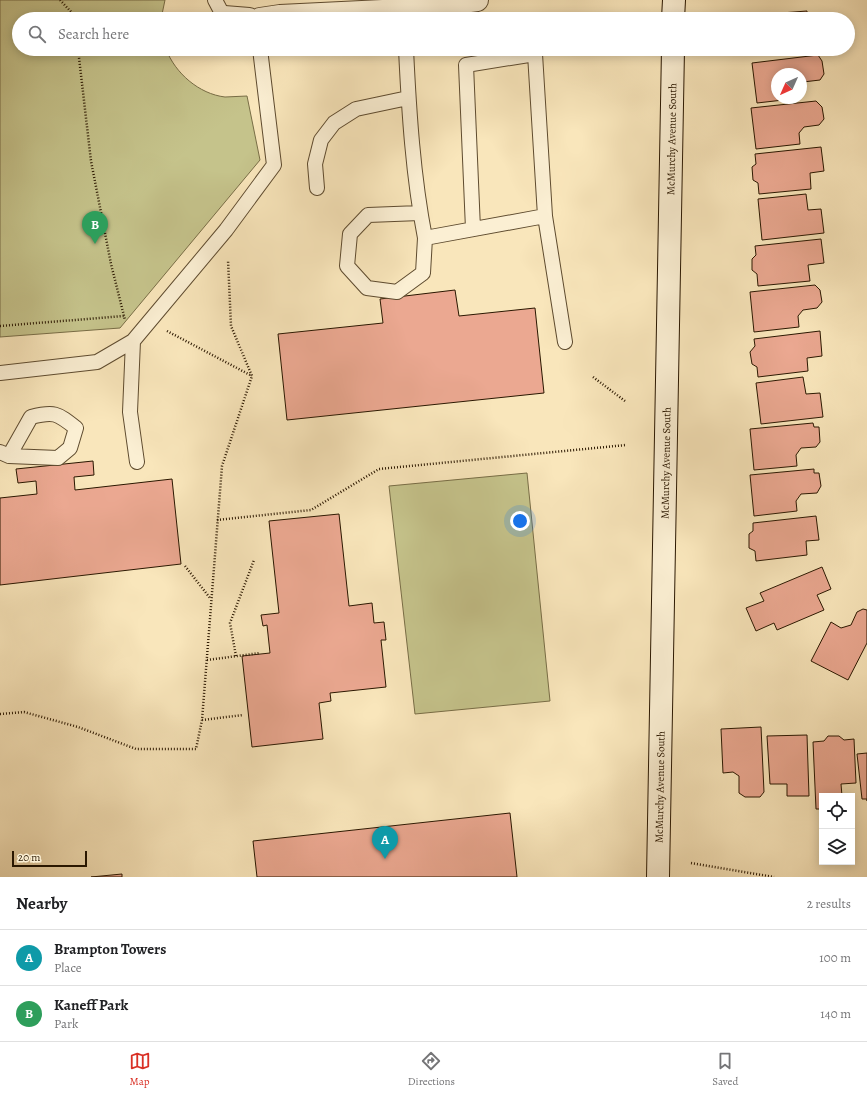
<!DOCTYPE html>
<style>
:root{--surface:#fff;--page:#f2f2f2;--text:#202124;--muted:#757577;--line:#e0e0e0;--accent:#d93025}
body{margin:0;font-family:Alegreya,serif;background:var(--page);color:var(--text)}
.controls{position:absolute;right:12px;bottom:12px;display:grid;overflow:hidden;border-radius:0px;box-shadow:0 2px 10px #0003}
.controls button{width:36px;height:36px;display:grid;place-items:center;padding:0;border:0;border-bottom:1px solid var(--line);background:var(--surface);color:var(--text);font:20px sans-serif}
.compass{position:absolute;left:771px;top:68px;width:36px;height:36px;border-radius:50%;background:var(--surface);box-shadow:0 2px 10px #0003;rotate:225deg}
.scale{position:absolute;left:12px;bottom:10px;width:75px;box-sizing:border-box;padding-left:4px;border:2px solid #2a1700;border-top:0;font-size:11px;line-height:14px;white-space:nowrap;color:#2a1700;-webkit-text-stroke:3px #fbefd3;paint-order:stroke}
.you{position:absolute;left:520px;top:521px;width:14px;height:14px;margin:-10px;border:3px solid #fff;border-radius:50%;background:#1a73e8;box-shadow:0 0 0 6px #1a73e833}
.badge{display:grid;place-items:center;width:26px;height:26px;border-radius:50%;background:var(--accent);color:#fff;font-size:13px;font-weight:700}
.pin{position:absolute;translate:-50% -33px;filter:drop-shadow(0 1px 2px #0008)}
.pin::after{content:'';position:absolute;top:21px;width:14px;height:12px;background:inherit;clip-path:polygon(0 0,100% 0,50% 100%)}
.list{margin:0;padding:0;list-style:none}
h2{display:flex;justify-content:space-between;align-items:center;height:52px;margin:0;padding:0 16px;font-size:17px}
h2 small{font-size:13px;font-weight:400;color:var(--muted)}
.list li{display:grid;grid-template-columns:26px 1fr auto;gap:12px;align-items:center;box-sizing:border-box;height:56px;padding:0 16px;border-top:1px solid var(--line)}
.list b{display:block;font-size:15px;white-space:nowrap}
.list p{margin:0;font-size:13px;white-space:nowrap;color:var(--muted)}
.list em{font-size:13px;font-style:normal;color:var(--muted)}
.icon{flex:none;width:22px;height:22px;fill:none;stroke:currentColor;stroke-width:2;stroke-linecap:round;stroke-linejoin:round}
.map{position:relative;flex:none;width:867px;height:877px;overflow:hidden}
.search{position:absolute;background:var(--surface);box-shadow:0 2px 10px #0003;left:12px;right:12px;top:12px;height:44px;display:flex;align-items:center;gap:10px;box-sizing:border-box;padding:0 14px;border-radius:22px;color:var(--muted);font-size:15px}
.sheet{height:164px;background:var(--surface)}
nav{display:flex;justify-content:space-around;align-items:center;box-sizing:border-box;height:56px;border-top:1px solid var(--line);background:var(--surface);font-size:11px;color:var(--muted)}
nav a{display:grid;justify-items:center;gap:2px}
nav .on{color:var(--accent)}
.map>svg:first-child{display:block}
.green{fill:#c5c38b;stroke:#786d46}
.building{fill:#eba891;stroke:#2a1700}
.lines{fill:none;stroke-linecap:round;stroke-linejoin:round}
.lane-casing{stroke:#5e4b2f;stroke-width:16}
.street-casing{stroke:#5e4b2f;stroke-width:24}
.secondary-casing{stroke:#2a1700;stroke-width:24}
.path{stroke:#2a1700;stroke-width:2.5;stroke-dasharray:1 2;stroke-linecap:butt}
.lane{stroke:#fbefd3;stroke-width:14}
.street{stroke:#fbefd3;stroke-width:22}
.secondary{stroke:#fbefd3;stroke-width:22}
.labels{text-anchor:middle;stroke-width:4;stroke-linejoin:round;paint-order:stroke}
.street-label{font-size:11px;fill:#2a1700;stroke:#fbefd3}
</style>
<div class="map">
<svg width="867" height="877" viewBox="0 0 867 877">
<rect width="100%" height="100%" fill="#f9e6bb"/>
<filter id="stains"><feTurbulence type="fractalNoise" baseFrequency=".005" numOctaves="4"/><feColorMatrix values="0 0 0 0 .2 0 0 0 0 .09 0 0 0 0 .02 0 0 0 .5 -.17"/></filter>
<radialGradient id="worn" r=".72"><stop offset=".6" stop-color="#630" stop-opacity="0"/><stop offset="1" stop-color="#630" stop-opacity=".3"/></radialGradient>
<path class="green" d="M 0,0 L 165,0 L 161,19 L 19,19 L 19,49 L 166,49 C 175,73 199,94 225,97 C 232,97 240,96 247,96 L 260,160 L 120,328 L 0,337 Z
M 527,473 L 550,701 L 415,714 L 389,486 Z"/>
<path class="building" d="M 807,11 L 807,19 L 756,19 L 755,15 Z
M 759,49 L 825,49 L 759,54 Z
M 818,55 L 822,61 L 824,74 L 820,80 L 803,82 L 801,86 L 801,74 L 777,74 L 777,98 L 801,98 L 757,103 L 752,63 Z
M 816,101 L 822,107 L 824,119 L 819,125 L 804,127 L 799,133 L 800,144 L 756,149 L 751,108 Z
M 821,147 L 824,171 L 810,173 L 811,189 L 759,194 L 758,183 L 753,180 L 752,167 L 756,164 L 755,154 Z
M 806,194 L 808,210 L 821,209 L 824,233 L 762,240 L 758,199 Z
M 821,239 L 824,263 L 808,265 L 810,281 L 758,286 L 757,274 L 752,270 L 752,259 L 756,255 L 755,246 Z
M 815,285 L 820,290 L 822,302 L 817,308 L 803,310 L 798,316 L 799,327 L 754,332 L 750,292 Z
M 455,290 L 459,316 L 535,308 L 544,393 L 287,420 L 278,334 L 383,323 L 380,299 Z
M 820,331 L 822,356 L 807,358 L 808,371 L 758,377 L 757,367 L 752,364 L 750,352 L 755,346 L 754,339 Z
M 803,377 L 806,394 L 820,393 L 823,417 L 761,424 L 756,383 Z
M 813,423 L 814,427 L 819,427 L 820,442 L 816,447 L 801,448 L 796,455 L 797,466 L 754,470 L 750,429 Z
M 93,461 L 94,475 L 74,477 L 75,490 L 172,479 L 181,564 L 0,585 L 0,498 L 37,494 L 36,481 L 18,483 L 16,469 Z
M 814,469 L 814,473 L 819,473 L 821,486 L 817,493 L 801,494 L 796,501 L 797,511 L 754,516 L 750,475 Z
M 339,514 L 349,606 L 372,603 L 374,623 L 384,622 L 386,640 L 381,640 L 386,687 L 330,693 L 331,701 L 319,703 L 323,739 L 252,747 L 242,656 L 270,653 L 267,625 L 263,626 L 261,615 L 279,613 L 269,521 Z
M 816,516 L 819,540 L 806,541 L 807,555 L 756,561 L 755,551 L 749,548 L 749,534 L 753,531 L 753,523 Z
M 822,567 L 831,589 L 817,595 L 824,610 L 777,630 L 774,623 L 756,631 L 746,608 L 764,601 L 760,593 Z
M 863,609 L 867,610 L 867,643 L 848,680 L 811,661 L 831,622 L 841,628 L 851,625 L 857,612 Z
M 761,727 L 764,792 L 760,797 L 745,797 L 739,793 L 739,776 L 733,772 L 723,773 L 721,729 Z
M 807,735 L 809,796 L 787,796 L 787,784 L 770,784 L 767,736 Z
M 828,736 L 839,736 L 844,740 L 854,739 L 856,783 L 841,784 L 842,796 L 822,796 L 822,809 L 816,809 L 813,742 L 824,741 Z
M 867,753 L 867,801 L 867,799 L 862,799 L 857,754 Z
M 510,813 L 517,877 L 257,877 L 253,841 Z
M 122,874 L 122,877 L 91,877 Z"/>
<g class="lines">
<defs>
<path id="lane" d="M 215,0 L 224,17
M 406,49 C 409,112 413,176 425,238 L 545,216 L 565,342
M 317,188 L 315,164 L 321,140 L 334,123 L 356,109 L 408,98
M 420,213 L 368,215 L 350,234 L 347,266 L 367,288 L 397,292 L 423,273 L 425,238
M 473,229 L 466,65 L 535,54 L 545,216
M 133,341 L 130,412 L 137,462
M 0,373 L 97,362 L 133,341 L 226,230 L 274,165 L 260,49
M 0,452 L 9,456 L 58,458 L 70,448 L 76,428 C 57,413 54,411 31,417 L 9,456"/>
<path id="street" d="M 224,17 L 249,19
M 260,19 L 280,16 L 403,10 L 477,0"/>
<g id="secondary">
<path d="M 673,19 L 674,0"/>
<path id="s1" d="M 658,877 L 673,49"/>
</g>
</defs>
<use href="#lane" class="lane-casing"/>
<use href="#street" class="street-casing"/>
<use href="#secondary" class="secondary-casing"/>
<path class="path" d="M 60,0 L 74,15 L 74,19
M 74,15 L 87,19
M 138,19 L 201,18
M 78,49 L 91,161 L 111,264 L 125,320
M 0,326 L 124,316
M 167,331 L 252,376
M 593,377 L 625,401
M 217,520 L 311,510 L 379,469 L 626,445
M 185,566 L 210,598
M 236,656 L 230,623 L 254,560
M 207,660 L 260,653
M 0,714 L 24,712 L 78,727 L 136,749 L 196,749 L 202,720 L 222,466 L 252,376 L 231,326 L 228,260
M 202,720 L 243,715
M 691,863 L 774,877"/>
<use href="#lane" class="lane"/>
<use href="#street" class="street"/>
<use href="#secondary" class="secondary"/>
</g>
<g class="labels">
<g class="street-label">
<text dy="4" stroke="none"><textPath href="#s1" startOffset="738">McMurchy Avenue South</textPath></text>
<text dy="4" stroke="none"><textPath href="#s1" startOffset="414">McMurchy Avenue South</textPath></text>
<text dy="4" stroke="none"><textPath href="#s1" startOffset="90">McMurchy Avenue South</textPath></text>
</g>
</g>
<rect width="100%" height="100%" filter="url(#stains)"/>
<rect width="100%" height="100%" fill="url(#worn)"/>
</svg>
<div class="controls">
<button><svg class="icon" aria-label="locate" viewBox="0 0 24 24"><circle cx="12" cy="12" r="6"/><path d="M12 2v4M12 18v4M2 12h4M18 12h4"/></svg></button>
<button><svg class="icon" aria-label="layers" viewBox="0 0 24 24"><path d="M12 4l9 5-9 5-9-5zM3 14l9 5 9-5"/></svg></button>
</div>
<svg class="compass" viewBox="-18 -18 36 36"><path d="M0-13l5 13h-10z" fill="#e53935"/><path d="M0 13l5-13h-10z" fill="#757577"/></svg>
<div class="scale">20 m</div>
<div class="you"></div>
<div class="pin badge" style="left:385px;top:859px;background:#0f9aa8">A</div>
<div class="pin badge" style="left:95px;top:244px;background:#2e9e5b">B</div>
<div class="search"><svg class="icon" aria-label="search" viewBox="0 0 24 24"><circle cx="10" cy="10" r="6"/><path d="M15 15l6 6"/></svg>Search here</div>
</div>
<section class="sheet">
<h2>Nearby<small>2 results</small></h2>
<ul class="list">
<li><span class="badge" style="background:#0f9aa8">A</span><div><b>Brampton Towers</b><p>Place</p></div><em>100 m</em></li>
<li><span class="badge" style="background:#2e9e5b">B</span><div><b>Kaneff Park</b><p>Park</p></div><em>140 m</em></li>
</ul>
</section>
<nav>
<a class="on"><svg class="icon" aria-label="map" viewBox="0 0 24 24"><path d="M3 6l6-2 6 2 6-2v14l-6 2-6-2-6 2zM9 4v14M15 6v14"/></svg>Map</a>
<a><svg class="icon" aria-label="directions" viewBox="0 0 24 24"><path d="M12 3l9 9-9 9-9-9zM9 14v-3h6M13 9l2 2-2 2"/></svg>Directions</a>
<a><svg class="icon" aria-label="saved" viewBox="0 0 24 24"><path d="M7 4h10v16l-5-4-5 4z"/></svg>Saved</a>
</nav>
